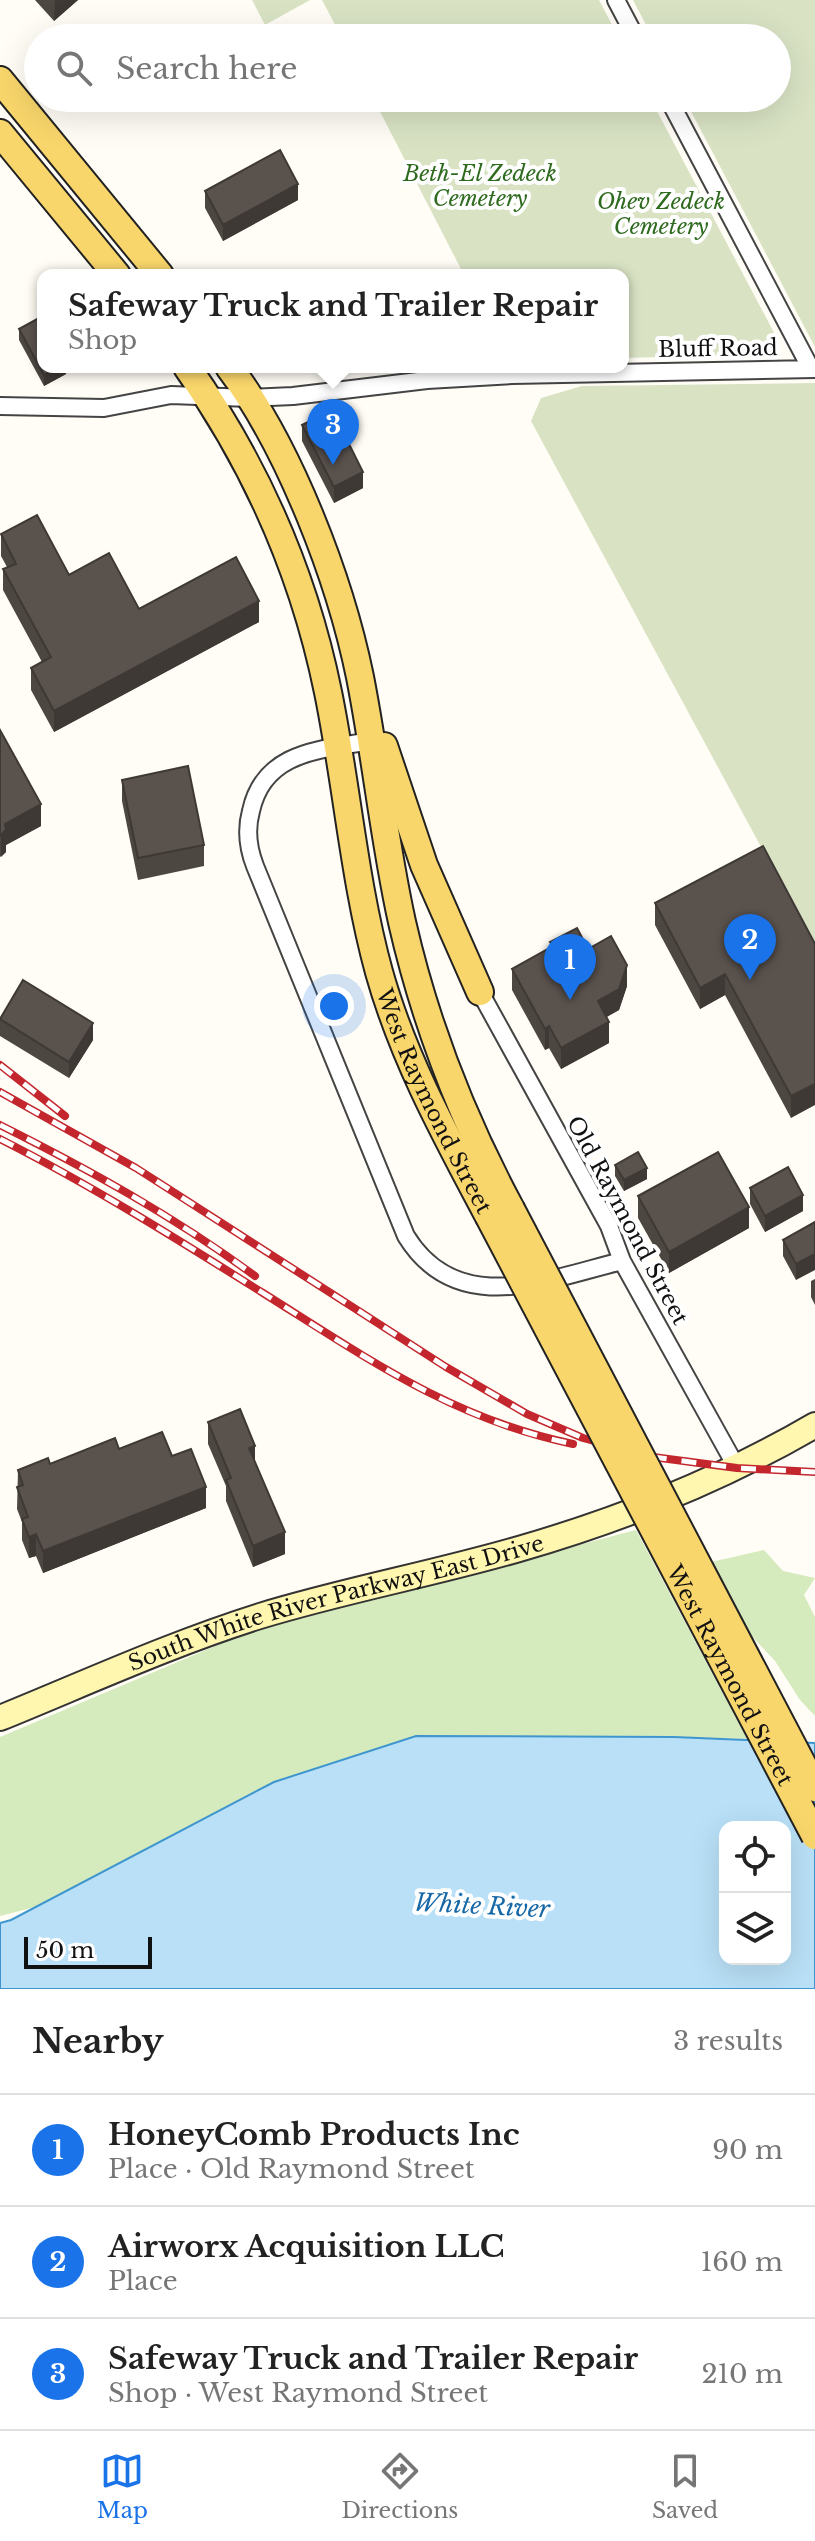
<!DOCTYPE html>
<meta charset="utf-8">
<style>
:root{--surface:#fff;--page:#f6f6f6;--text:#222;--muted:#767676;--line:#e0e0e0;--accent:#1a73e8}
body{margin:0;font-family:"Libre Baskerville",serif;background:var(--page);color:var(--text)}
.controls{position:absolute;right:24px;bottom:24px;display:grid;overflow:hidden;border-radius:16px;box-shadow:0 8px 32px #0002}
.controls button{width:72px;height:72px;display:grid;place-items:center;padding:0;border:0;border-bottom:2px solid var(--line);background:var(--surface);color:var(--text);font:40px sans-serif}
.scale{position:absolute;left:24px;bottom:20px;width:128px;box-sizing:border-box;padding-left:8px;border:4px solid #111;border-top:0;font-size:22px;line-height:28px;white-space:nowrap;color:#111;-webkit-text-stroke:6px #fff;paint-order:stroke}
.you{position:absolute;left:334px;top:1006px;width:28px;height:28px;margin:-20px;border:6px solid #fff;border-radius:50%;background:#1a73e8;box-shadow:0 0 0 12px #1a73e833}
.badge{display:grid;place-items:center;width:52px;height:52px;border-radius:50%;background:var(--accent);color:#fff;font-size:26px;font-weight:700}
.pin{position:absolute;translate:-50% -66px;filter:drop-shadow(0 2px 4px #0008)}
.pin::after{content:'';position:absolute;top:42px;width:28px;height:24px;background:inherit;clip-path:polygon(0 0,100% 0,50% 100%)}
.popup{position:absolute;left:37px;top:269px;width:592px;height:104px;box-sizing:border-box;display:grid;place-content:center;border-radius:16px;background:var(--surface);filter:drop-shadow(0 2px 6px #0005);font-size:26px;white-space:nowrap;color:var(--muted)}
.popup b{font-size:30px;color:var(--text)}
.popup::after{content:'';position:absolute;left:50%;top:100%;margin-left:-16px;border:16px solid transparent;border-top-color:var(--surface)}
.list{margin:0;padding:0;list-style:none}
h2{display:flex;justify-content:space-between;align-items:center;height:104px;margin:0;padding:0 32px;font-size:34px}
h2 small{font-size:26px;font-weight:400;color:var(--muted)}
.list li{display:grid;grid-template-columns:52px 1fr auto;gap:24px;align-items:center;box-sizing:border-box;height:112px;padding:0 32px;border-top:2px solid var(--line)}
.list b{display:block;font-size:30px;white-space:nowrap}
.list p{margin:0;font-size:26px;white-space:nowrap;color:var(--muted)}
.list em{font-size:26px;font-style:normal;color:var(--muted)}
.icon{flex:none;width:44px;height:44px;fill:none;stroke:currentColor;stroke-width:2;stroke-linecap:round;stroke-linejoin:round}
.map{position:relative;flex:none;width:815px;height:1989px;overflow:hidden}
.search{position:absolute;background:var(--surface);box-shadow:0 8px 32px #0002;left:24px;right:24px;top:24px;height:88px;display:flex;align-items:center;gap:20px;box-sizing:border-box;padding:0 28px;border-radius:44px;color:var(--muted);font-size:30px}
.sheet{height:440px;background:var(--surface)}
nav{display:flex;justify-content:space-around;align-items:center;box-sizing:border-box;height:112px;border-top:2px solid var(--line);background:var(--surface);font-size:22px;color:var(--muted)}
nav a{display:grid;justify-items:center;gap:4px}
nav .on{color:var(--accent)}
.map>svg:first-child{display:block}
.green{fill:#d5ebbd}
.cemetery{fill:#d9e3c4}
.water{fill:#b9e0f7;stroke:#3f96cf;stroke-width:2;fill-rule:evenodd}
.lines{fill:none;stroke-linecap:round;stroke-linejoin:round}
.minor-casing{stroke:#444;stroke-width:20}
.secondary-casing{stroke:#333;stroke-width:28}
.primary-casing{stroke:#222;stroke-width:30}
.minor{stroke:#fff;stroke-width:16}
.secondary{stroke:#fff6b0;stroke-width:24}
.primary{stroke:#f9d66b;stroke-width:26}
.rail-casing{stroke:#c4262e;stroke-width:8}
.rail{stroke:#fff;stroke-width:5;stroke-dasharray:15;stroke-linecap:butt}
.primary-bridge-casing{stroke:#222;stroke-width:30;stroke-linecap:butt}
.primary-bridge{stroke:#f9d66b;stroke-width:26}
.wall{fill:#4d4742}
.shaded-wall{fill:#3f3936}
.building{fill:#5a524d;stroke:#3f3936;stroke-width:2}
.labels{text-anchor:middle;stroke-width:8;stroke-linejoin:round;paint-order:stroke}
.park-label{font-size:22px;font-style:italic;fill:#2f6b1f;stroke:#fff}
.street-label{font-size:22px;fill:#111;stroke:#fff}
.water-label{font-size:24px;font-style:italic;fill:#1768a6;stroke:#fff}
</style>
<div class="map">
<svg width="815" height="1989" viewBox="0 0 815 1989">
<rect width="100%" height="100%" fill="#fffdf5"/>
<path class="green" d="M 636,1530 L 747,1739 L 674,1737 L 125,1863 L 39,1906 L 0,1916 L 0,1737 L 251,1631 Z
M 764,1550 L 783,1571 L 815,1578 L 804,1595 L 815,1617 L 815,1716 L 800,1700 L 775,1661 L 747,1631 L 711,1562 Z"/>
<path class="cemetery" d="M 252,0 L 310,0 L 265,25 Z
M 322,0 L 599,0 L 619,38 L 342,38 Z
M 633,0 L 815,0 L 815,347 L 684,98 L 777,98 L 777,38 L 653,38 Z
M 373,98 L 650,98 L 779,342 L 772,354 L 623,358 L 623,275 L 464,275 Z
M 815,383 L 815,947 L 531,421 L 541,398 L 582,386 Z"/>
<path class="water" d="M 416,1736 L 674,1737 L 815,1743 L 815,1989 L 0,1989 L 0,1923 L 11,1920 L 274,1782 ZM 725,1827 L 785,1827 L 785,1959 L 725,1959 Z"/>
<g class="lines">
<defs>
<path id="minor" d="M 616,0 L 636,38
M 668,98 L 811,369
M 0,406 L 104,408 L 171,395 L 249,398 L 293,396 L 427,380 L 512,375 L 815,369
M 371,741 C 320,750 264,751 251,811 C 246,829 248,848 255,866 L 406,1236 C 457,1319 548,1279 622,1261
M 480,992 L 609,1226 L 622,1261 L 737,1468"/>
<g id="secondary">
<path id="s1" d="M 0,1718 C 86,1683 171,1644 260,1616 C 345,1590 433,1574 519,1549 C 623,1519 721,1480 815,1425"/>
</g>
<g id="primary">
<path d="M 0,80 L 160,275"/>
<path d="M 0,133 L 117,275"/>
<path id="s2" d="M 187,367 C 256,465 304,574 328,692 C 347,785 354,881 379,972 C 403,1058 446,1136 488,1215"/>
<path d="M 229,367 C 290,448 340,579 360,677 C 376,758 384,841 402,922 C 425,1023 462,1118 511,1209"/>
<path d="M 384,746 L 424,865 L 480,992"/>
</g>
</defs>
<use href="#minor" class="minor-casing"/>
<use href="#secondary" class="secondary-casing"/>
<use href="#primary" class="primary-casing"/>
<use href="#minor" class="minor"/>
<use href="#secondary" class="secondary"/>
<use href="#primary" class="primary"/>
<defs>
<path id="rail" d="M 0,1065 L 65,1116
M 0,1092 L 136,1168 L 446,1367 L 527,1414 L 583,1438 L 653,1457 L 737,1468 L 815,1472
M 0,1125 C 88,1169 175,1217 255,1276
M 0,1139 C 91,1185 177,1239 263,1293 C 365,1357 452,1419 573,1444"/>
</defs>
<use href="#rail" class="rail-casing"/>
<use href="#rail" class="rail"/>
<defs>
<g id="primary-bridge">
<path d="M 511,1209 L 815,1788"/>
<path id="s3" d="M 488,1215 L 815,1836"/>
</g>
</defs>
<use href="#primary-bridge" class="primary-bridge-casing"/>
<use href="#primary-bridge" class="primary-bridge"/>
</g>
<path class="wall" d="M 35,0 L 78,0 L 54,21 Z
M 205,191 L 298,200 L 223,241 L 205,208 Z
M 19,329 L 66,367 L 66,374 L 44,386 L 19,340 Z
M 302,425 L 363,488 L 334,503 L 302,441 Z
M 1,534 L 69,575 L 139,609 L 259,622 L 54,732 L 31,690 L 31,668 L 42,662 L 3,590 L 3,569 L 7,567 L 1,556 Z
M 0,730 L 41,826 L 6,845 L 6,852 L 0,857 Z
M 122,780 L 204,845 L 204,866 L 138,880 L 122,801 Z
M 655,903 L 815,944 L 791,1118 L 725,995 L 700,1009 L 655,925 Z
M 550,942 L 588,949 L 627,986 L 619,1010 L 606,1017 L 609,1043 L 561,1069 L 549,1048 L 545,1050 L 512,990 L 512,969 L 550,948 Z
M 0,1019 L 93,1040 L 69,1078 L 0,1036 Z
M 615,1165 L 647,1179 L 624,1191 L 615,1176 Z
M 750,1188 L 803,1211 L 765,1232 L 750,1204 Z
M 638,1196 L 749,1228 L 669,1273 L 638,1218 Z
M 815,1222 L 796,1280 L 783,1256 L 783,1240 Z
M 815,1279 L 815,1305 L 811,1297 L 811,1281 Z
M 208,1422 L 255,1462 L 285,1554 L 253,1567 L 226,1501 L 226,1486 L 208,1444 Z
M 119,1449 L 172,1456 L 206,1508 L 43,1573 L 36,1556 L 29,1558 L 22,1540 L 22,1522 L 17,1509 L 18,1470 Z"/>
<path class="shaded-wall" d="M 55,0 L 78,0 L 54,21 Z
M 298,184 L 298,200 L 223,241 L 223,225 Z
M 58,367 L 66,367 L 66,374 L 44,386 L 44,375 Z
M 363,472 L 363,488 L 334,503 L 334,487 Z
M 259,601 L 259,622 L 54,732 L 54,711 Z
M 41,804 L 41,826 L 6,845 L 6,852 L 1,857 L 1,836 L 5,824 Z
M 627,965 L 627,986 L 619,1010 L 598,1022 L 598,1001 Z
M 725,974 L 725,995 L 700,1009 L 700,988 Z
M 609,1022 L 609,1043 L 561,1069 L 561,1048 Z
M 93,1023 L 93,1040 L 69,1078 L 69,1062 Z
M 549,1026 L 549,1048 L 545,1050 L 545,1029 Z
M 815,1084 L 815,1105 L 791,1118 L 791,1096 Z
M 647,1168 L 647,1179 L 624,1191 L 624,1180 Z
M 803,1195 L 803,1211 L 765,1232 L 765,1216 Z
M 749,1207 L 749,1228 L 669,1273 L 669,1252 Z
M 815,1254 L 815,1270 L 796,1280 L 796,1264 Z
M 255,1446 L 255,1467 L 249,1448 Z
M 206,1487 L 206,1508 L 43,1573 L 43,1551 Z
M 285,1532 L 285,1554 L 253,1567 L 253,1546 Z
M 36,1534 L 36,1556 L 29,1558 L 29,1537 Z"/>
<path class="building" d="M 280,150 L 298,184 L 223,225 L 205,191 Z
M 41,317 L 43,322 L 43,367 L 58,367 L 44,375 L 19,329 Z
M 332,410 L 363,472 L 334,487 L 302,425 Z
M 37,515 L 69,575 L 109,553 L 139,609 L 236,557 L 259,601 L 54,711 L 31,668 L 51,657 L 3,569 L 16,564 L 1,534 Z
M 0,730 L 41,804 L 5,824 L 6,830 L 0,836 Z
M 188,766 L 204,845 L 138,858 L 122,780 Z
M 763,846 L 815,944 L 815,1084 L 791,1096 L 725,974 L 700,988 L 655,903 Z
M 577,928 L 588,949 L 611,936 L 627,965 L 619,989 L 598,1001 L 609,1022 L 561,1048 L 549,1026 L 545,1029 L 512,969 L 553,946 L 550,942 Z
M 23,980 L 93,1023 L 69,1062 L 0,1019 Z
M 638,1152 L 647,1168 L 624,1180 L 615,1165 Z
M 718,1152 L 749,1207 L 669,1252 L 638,1196 Z
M 788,1167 L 803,1195 L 765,1216 L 750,1188 Z
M 815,1222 L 815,1254 L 796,1264 L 783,1240 Z
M 240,1409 L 255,1446 L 249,1448 L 285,1532 L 253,1546 L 226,1480 L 231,1478 L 208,1422 Z
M 162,1432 L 172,1456 L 191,1449 L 206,1487 L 43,1551 L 36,1534 L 29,1537 L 22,1519 L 28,1517 L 17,1487 L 23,1485 L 18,1470 L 48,1458 L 50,1464 L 115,1438 L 119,1449 Z"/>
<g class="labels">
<g class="park-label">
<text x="480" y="181">Beth-El Zedeck<tspan x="480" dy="25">Cemetery</tspan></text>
<text x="661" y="209">Ohev Zedeck<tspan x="661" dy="25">Cemetery</tspan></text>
</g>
<g class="street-label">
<text transform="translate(718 348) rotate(-1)" y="8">Bluff Road</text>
<text dy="8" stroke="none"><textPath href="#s2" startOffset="782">West Raymond Street</textPath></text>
<text transform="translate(628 1220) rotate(62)" y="8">Old Raymond Street</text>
<text dy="8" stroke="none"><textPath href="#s1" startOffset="356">South White River Parkway East Drive</textPath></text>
<text dy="8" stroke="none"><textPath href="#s3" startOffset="520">West Raymond Street</textPath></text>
</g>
<g class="water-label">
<text transform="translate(482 1906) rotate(3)" y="8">White River</text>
</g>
</g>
</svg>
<div class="controls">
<button><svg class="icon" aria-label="locate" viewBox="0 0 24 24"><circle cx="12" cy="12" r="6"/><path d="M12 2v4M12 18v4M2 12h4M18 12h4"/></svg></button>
<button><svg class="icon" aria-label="layers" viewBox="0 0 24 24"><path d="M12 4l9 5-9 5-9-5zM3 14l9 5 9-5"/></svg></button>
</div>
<div class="scale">50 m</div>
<div class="you"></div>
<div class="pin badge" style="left:570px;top:1000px">1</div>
<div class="pin badge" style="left:750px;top:980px">2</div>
<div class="pin badge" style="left:333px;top:465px">3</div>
<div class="popup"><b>Safeway Truck and Trailer Repair</b>Shop</div>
<div class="search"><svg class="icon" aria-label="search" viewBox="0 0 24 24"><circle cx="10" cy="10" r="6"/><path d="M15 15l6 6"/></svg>Search here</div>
</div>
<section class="sheet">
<h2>Nearby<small>3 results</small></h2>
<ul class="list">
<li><span class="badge">1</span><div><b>HoneyComb Products Inc</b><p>Place · Old Raymond Street</p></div><em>90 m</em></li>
<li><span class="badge">2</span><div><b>Airworx Acquisition LLC</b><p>Place</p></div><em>160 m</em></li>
<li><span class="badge">3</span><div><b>Safeway Truck and Trailer Repair</b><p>Shop · West Raymond Street</p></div><em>210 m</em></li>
</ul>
</section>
<nav>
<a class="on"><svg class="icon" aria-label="map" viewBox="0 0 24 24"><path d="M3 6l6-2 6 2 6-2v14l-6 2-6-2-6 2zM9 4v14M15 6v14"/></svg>Map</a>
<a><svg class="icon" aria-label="directions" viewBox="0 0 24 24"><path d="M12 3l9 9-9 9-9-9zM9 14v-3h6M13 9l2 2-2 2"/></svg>Directions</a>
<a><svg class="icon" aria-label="saved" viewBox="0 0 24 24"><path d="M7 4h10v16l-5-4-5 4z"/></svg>Saved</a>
</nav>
